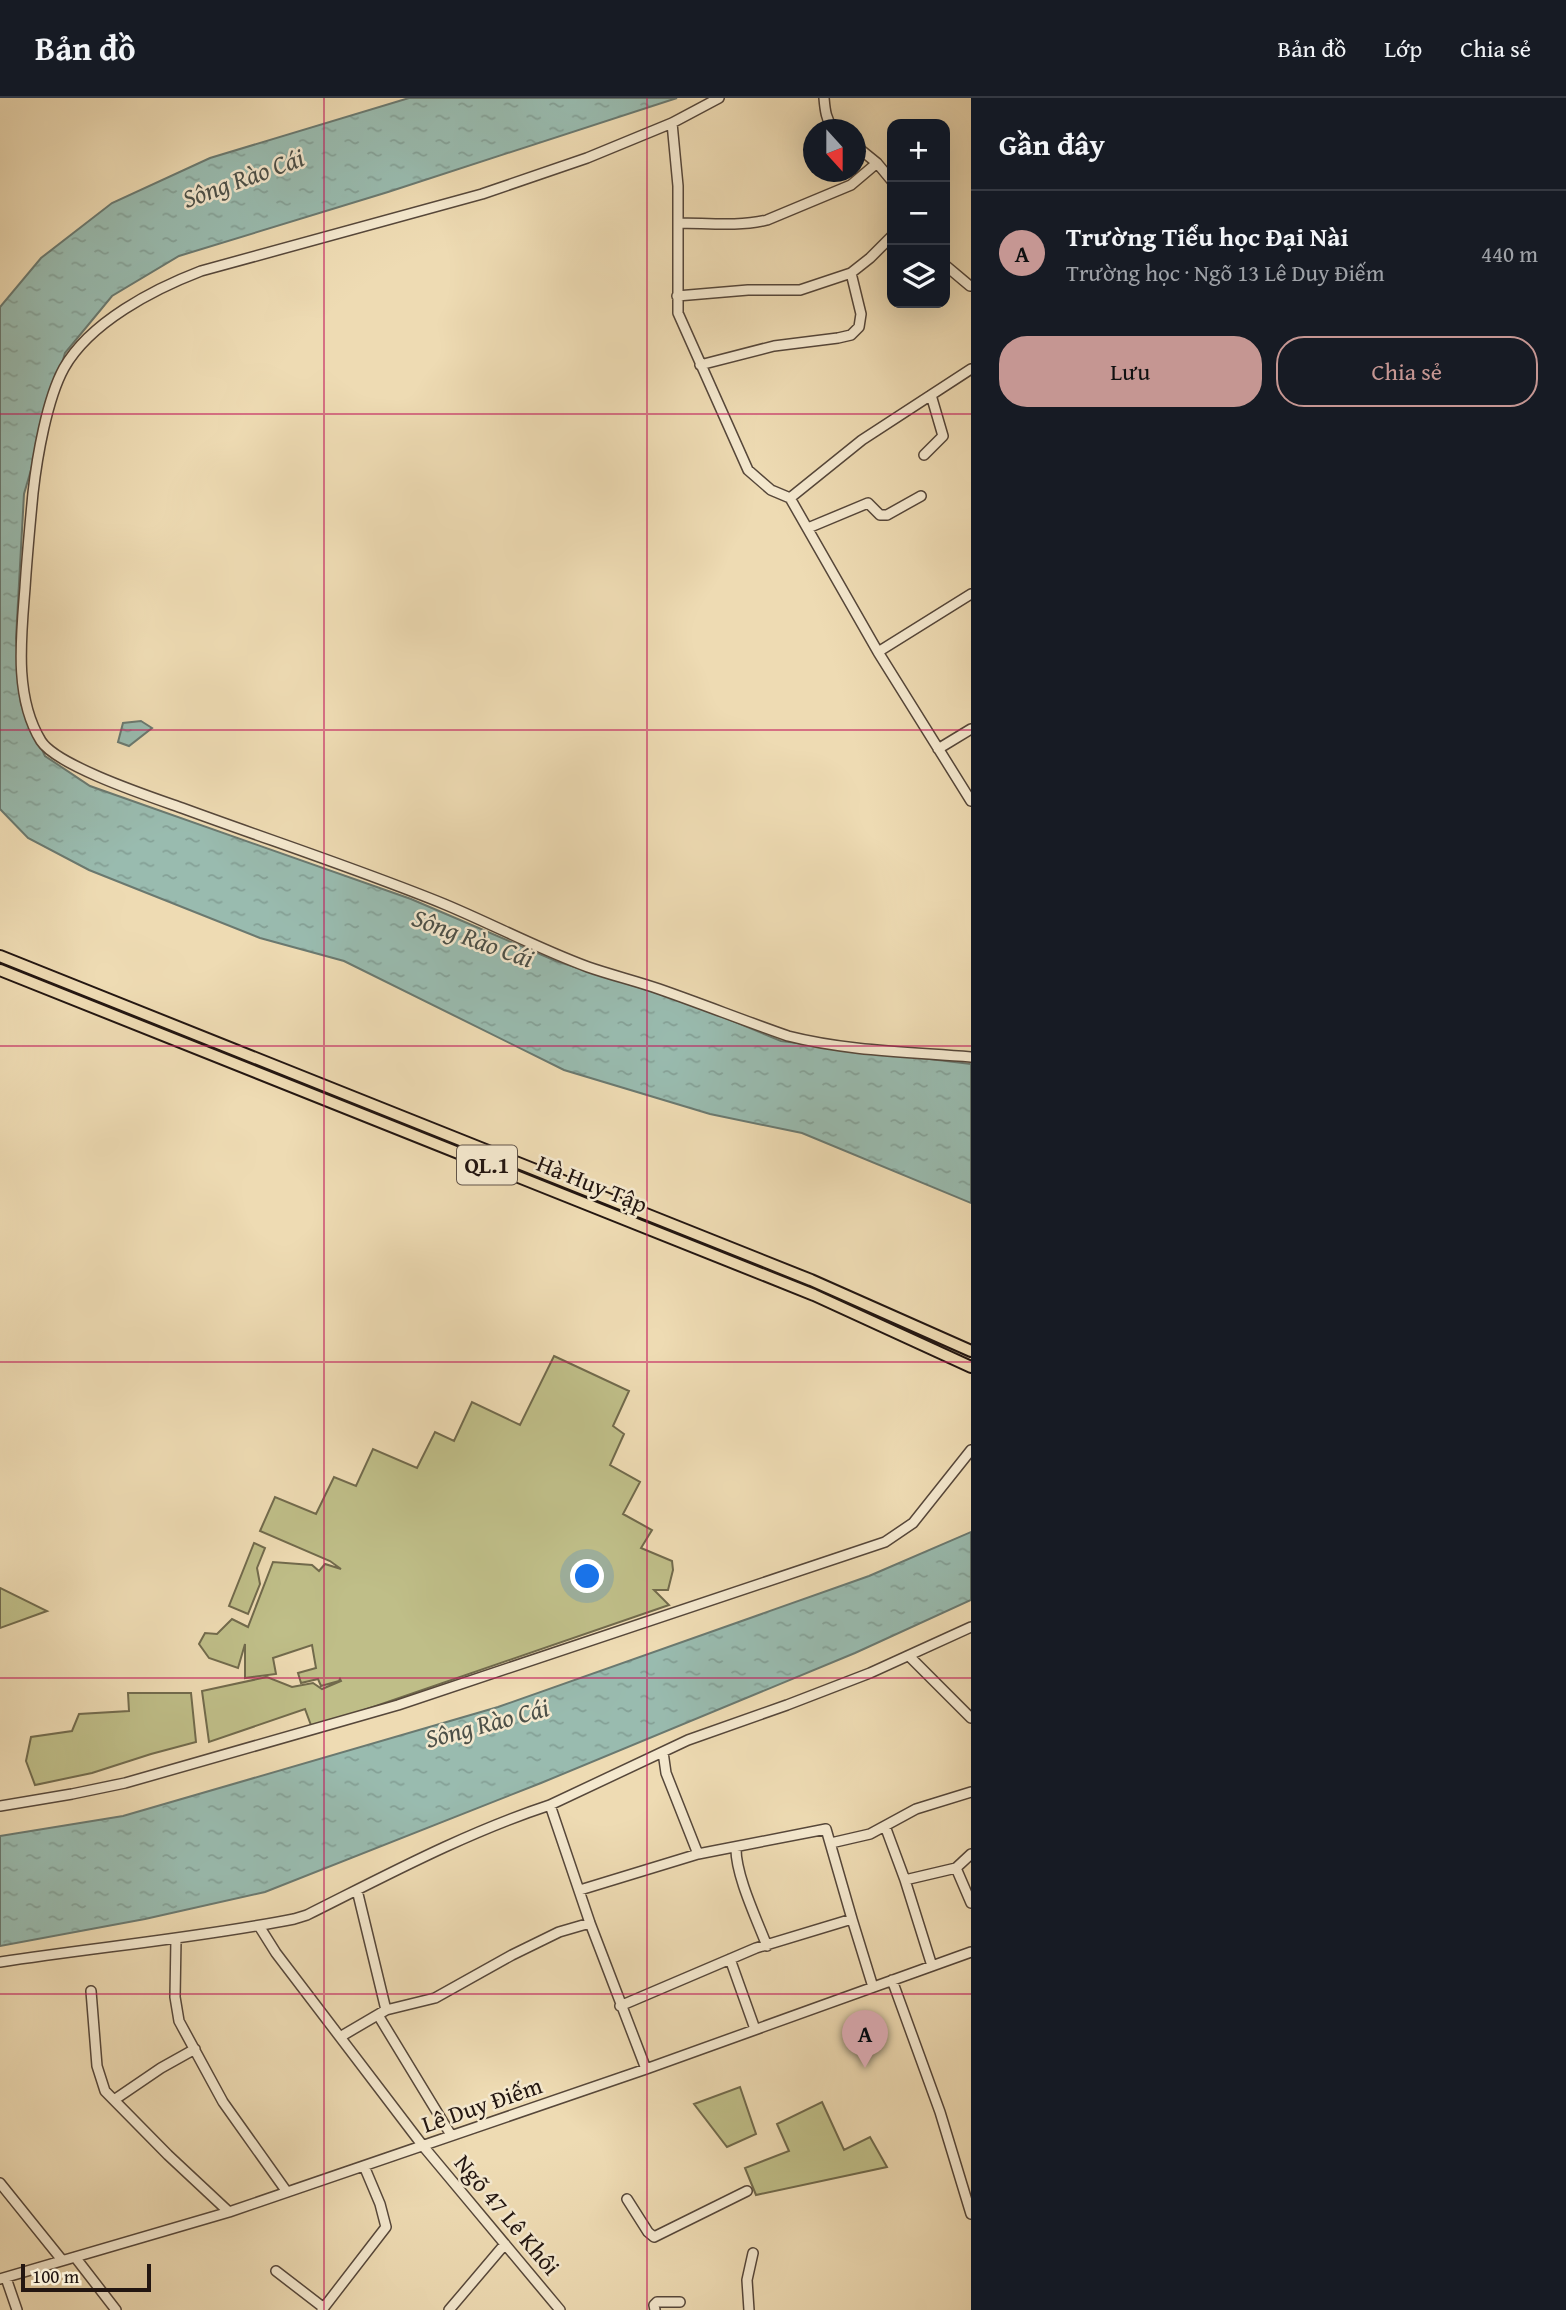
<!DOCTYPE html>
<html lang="vi">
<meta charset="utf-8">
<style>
:root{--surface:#171b24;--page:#242831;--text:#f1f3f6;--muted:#9ea1a6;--line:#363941;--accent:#c59692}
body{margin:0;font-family:"Gentium Book Plus",serif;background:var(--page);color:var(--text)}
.controls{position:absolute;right:21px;top:21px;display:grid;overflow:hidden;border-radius:14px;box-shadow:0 7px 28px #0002}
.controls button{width:63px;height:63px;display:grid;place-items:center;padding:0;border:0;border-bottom:2px solid var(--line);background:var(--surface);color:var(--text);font:35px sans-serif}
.compass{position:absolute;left:803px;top:21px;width:63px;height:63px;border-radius:50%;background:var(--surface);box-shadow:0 7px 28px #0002;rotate:159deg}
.scale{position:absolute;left:21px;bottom:18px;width:130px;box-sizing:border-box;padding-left:7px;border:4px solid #231611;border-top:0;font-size:19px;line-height:24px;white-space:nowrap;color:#231611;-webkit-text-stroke:5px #f4e8ce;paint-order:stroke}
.you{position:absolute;left:588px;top:1479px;width:24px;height:24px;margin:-18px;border:5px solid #fff;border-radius:50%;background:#1a73e8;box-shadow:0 0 0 10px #1a73e833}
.badge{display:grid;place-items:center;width:46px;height:46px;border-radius:50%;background:var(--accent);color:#111;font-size:23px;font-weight:700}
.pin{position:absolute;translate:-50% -58px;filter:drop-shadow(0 2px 4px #0008)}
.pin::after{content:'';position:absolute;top:37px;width:24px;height:21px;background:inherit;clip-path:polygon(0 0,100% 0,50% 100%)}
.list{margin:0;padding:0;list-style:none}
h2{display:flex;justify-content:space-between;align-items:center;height:91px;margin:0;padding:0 28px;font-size:30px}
h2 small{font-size:23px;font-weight:400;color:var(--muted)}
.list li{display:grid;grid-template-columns:46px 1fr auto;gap:21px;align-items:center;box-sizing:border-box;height:126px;padding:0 28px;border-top:2px solid var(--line)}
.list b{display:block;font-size:26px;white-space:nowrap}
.list p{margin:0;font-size:23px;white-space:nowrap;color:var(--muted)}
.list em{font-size:23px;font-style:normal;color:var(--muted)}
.actions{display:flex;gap:14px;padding:21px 28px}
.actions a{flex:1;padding:16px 0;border:2px solid var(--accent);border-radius:28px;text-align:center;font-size:24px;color:var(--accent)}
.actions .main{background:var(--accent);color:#111}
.icon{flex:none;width:38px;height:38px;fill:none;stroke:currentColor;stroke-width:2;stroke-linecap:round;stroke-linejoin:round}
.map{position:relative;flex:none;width:971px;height:2212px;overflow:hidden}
header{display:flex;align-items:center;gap:42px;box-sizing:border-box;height:98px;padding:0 35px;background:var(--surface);border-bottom:2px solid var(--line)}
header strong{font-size:33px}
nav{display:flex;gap:38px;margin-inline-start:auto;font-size:24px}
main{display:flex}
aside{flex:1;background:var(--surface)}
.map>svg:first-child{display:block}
.grass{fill:#bfbe88;stroke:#716a4c;stroke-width:2}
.water{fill:url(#water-ripples);stroke:#6a7970;stroke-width:2}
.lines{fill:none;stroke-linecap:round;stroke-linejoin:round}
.minor-casing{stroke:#56473a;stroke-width:12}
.major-casing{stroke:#231611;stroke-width:14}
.minor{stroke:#f4e8ce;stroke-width:9}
.major{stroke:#eedbb3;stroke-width:10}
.grid{fill:none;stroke:#c2185b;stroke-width:2;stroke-opacity:0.55}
.labels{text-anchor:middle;stroke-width:5;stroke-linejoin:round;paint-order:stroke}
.shield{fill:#f4e8ce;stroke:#62554a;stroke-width:2}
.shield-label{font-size:23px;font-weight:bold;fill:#231611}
.street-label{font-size:24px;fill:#231611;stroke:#f4e8ce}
.water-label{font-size:26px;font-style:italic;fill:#4c5048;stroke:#f4e8ce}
</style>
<header>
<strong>Bản đồ</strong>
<nav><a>Bản đồ</a><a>Lớp</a><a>Chia sẻ</a></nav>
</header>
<main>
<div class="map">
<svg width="971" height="2212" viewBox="0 0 971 2212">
<defs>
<pattern id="water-ripples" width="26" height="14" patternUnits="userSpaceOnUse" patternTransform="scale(1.75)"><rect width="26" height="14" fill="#99bbaf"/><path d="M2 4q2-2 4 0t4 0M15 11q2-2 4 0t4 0" fill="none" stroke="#84a096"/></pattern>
</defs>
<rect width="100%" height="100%" fill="#eedbb3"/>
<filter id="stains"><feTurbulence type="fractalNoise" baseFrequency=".00286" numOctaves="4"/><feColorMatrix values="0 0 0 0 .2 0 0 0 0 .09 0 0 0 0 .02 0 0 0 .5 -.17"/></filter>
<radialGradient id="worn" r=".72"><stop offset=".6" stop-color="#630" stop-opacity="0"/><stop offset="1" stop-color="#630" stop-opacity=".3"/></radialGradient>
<path class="grass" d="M 554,1258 L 629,1293 L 613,1328 L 624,1336 L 610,1367 L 640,1384 L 623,1416 L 652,1432 L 641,1450 L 672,1463 L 673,1472 L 668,1492 L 654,1492 L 669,1507 L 312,1630 L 305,1611 L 209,1644 L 202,1593 L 267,1579 L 292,1589 L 313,1585 L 322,1591 L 341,1583 L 340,1581 L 339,1583 L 321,1588 L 318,1581 L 301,1585 L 298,1575 L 316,1570 L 312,1547 L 273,1560 L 276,1576 L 245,1580 L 245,1546 L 238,1570 L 209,1560 L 199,1546 L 205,1535 L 217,1536 L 232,1521 L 248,1529 L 273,1464 L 312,1467 L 319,1473 L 325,1466 L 341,1471 L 330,1463 L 260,1433 L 275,1399 L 316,1416 L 334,1379 L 356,1388 L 373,1351 L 417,1370 L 435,1334 L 454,1343 L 472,1304 L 520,1327 Z
M 254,1445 L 265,1450 L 257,1470 L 260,1486 L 248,1516 L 229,1508 Z
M 0,1490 L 47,1513 L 0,1530 Z
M 128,1595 L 191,1595 L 196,1644 L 151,1656 L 92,1675 L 35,1687 L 26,1663 L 31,1639 L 72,1633 L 79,1616 L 129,1613 Z
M 740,1989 L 756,2036 L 727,2049 L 694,2006 Z
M 822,2004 L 844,2052 L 870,2039 L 887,2069 L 756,2097 L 745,2070 L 789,2053 L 777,2026 Z"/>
<path class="water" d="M 409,0 L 677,0 L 388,94 L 179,158 L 112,198 L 65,255 L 24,396 L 16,540 L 21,606 L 45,658 L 90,688 L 411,801 L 556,863 L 692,906 L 781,943 L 971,966 L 971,1105 L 802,1035 L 710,1016 L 564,972 L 344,863 L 260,840 L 89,772 L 28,740 L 0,711 L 0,209 L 41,160 L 112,105 L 210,60 Z
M 141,623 L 152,630 L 129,648 L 118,644 L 123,625 Z
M 971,1434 L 971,1502 L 855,1555 L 541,1685 L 265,1794 L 145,1821 L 0,1848 L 0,1738 L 123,1718 L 498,1609 L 869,1478 Z"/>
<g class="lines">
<defs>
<path id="minor" d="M 719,0 L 672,25 L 587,60 L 482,96 L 201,173 C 154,191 90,224 64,270 C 47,301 37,359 33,395 C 30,427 27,458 25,490 C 21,540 14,599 41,643 C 57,668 151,699 182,710 C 269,742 358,771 444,806 C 492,826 539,851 588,869 C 611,877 636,883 659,891 C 702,906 745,923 788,938 C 847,953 910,954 971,959
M 824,0 C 825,12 826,22 834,32
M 672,25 L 678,88 L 678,215 L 748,372 L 771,392 L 790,400 L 878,554
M 856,48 L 877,65 L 892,83
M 678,125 C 707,125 738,129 767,122 L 851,87 L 877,65
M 945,167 L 970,188
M 677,198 L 748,192 L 800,192 L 851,175 L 870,160 L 892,138
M 700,267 L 774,248 L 838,240 L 851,237 L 859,229 L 861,216 L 851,175
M 924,357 L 943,338 L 931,297
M 790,400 L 862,342 L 971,271
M 808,430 L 868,405 L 880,417 L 887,417 L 921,398
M 971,496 L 878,554 L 971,703
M 938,651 L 971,631
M 909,1558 L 971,1620
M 663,1654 L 666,1675 L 698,1756
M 550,1707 L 688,1642 L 787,1607 L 870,1575 L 971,1529
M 0,1708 L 72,1696 L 125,1685 L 398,1607 L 885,1444 L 913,1425 L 971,1352
M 885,1728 L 905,1782 L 932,1868
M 831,1745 L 870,1736 L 916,1711 L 971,1694
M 736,1749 C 735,1776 757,1822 767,1848
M 956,1770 L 971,1805
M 905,1782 L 956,1770 L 971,1756
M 357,1792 L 386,1912
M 580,1792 L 698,1756 L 826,1731 L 852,1821
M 259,1828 L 276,1855 L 423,2048 L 560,2212
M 176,1841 L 175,1899 L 179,1923 L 223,2004 L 287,2094
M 730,1861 L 755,1931
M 0,1864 C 98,1849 197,1840 294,1821 L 307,1817 C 387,1777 465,1735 550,1707 L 590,1825 L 646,1971
M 892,1882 L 940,2014 L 971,2116
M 91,1893 L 97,1968 L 105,1993 L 168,2057 L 229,2114
M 620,1908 L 756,1850 L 852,1821 L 873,1889
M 378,1917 L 451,2037
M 340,1939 L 386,1912 L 435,1900 L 512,1857 L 559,1834 L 590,1825
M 114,2002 L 161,1970 L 195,1951
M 0,2085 L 62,2162
M 627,2101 L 648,2134 L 654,2139 L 747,2093
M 75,2159 L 116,2212
M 276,2173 L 324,2210
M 6,2180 L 17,2212
M 0,2181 L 229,2114 L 646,1971 L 971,1854
M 322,2212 L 386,2129 L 380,2106 L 364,2068
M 449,2212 L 505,2146
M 655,2212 L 654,2207 L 657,2204 L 680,2204
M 749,2212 L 747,2182 L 753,2155"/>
<path id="major" d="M 0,858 L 811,1182 L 971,1253
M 0,872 L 814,1197 L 971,1269"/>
</defs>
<use href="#minor" class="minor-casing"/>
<use href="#major" class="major-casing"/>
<use href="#minor" class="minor"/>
<use href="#major" class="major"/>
</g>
<path class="grid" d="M 324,0 L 324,2212M 647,0 L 647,2212M 0,316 L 971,316M 0,632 L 971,632M 0,948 L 971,948M 0,1264 L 971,1264M 0,1580 L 971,1580M 0,1896 L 971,1896"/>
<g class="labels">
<rect class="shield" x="457" y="1047.5" width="60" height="39" rx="5"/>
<g class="shield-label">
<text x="487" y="1075">QL.1</text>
</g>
<g class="street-label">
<text transform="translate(592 1086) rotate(22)" y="8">Hà Huy Tập</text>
<text transform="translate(482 2007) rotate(-19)" y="8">Lê Duy Điếm</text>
<text transform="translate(507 2117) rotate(50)" y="8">Ngõ 47 Lê Khôi</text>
</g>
<g class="water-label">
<text transform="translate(243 80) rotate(-20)" y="9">Sông Rào Cái</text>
<text transform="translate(473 840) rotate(20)" y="9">Sông Rào Cái</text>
<text transform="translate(487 1625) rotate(-15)" y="9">Sông Rào Cái</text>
</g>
</g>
<rect width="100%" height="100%" filter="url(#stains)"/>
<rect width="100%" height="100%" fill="url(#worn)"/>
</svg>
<div class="controls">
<button>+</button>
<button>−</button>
<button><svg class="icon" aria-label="layers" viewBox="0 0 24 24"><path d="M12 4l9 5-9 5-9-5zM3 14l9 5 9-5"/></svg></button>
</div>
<svg class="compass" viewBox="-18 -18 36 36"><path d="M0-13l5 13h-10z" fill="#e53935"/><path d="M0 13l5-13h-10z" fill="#9ea1a6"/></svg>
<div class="scale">100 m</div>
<div class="you"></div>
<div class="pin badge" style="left:865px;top:1970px">A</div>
</div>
<aside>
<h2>Gần đây<small></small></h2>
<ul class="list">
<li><span class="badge">A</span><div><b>Trường Tiểu học Đại Nài</b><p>Trường học · Ngõ 13 Lê Duy Điếm</p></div><em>440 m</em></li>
</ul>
<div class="actions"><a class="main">Lưu</a><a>Chia sẻ</a></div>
</aside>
</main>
